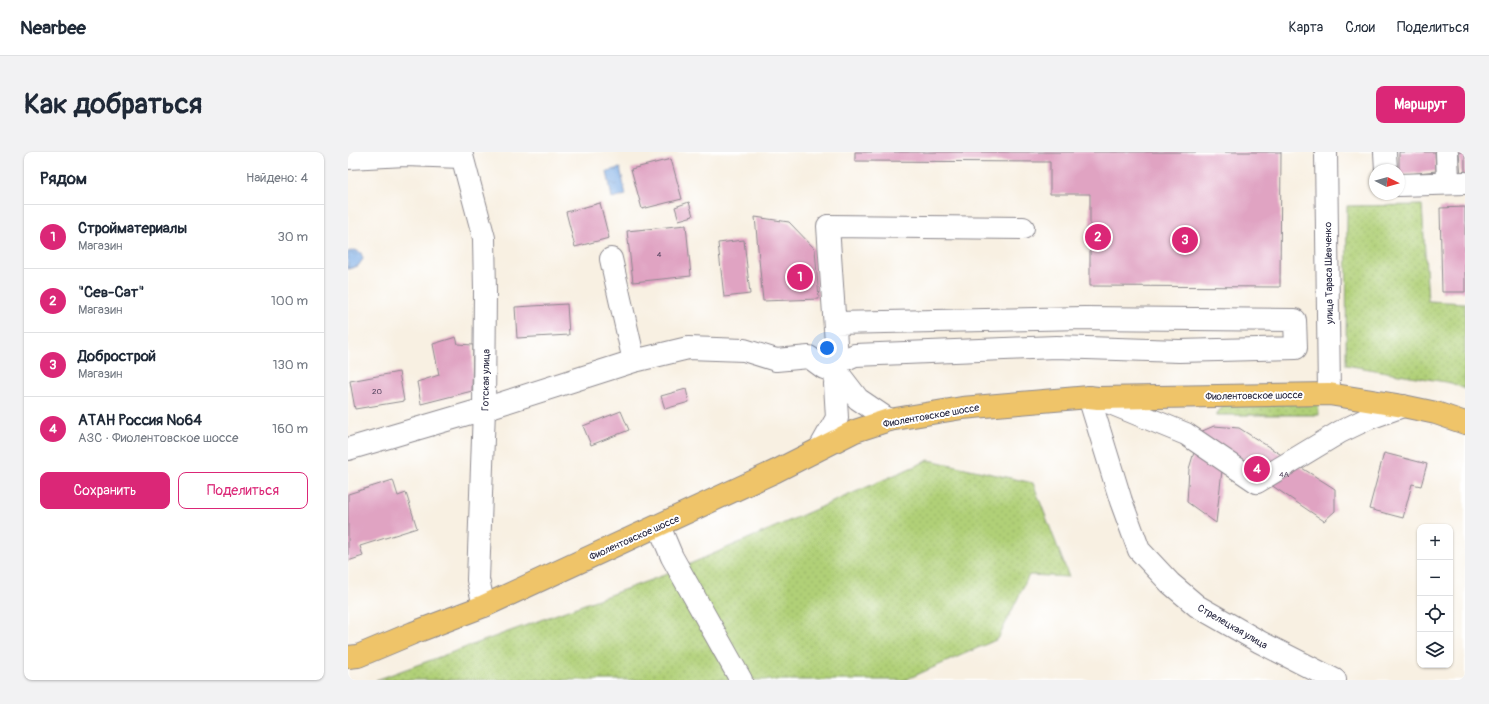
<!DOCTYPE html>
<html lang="ru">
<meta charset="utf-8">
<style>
:root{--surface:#fff;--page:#f2f2f3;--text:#1f2937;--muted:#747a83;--line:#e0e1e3;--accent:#db2777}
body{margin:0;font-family:Pangolin,sans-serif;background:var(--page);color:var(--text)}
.controls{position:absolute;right:12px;bottom:12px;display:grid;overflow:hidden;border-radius:8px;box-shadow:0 1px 3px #0004}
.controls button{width:36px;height:36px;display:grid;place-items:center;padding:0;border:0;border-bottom:1px solid var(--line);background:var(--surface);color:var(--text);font:20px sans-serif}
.compass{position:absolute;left:1021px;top:12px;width:36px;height:36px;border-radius:50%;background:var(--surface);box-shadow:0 1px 3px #0004;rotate:96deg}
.you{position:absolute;left:479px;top:196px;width:14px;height:14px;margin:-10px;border:3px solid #fff;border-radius:50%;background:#1a73e8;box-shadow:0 0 0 6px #1a73e833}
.badge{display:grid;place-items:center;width:26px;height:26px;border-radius:50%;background:var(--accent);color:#fff;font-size:13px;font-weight:700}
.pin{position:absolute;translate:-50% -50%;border:2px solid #fff;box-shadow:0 1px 4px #0006}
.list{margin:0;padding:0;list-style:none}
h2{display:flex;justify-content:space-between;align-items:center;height:52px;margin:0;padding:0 16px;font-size:17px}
h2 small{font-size:13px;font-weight:400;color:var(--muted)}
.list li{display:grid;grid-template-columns:26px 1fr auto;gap:12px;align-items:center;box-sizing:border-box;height:64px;padding:0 16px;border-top:1px solid var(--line)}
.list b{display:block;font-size:15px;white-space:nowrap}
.list p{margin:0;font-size:13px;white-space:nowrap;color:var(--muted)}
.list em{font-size:13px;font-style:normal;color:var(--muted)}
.actions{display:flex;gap:8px;padding:12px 16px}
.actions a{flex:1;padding:9px 0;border:1px solid var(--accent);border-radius:8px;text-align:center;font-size:14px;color:var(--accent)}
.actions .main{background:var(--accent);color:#fff}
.icon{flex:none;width:22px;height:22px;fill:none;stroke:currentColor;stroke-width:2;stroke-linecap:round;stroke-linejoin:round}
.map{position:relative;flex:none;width:1117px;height:528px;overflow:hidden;border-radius:8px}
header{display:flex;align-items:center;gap:24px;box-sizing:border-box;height:56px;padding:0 20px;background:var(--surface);border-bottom:1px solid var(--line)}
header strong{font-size:19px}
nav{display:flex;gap:22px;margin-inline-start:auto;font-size:14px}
.intro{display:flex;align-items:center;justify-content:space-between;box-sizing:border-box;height:96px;padding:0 24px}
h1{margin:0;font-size:28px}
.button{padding:10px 18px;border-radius:8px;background:var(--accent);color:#fff;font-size:14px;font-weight:700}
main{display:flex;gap:24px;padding:0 24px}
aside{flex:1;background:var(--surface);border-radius:8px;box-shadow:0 1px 3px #0004}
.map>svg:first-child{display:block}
.grass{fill:url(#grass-dots);stroke:#697959}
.water{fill:url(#water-ripples);stroke:#4d6690}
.building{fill:#e0a3c2}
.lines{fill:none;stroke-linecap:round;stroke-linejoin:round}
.minor-casing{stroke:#8d898e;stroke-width:24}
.major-casing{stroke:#8d898e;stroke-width:24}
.minor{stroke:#fff;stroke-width:22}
.major{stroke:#efc469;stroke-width:22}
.labels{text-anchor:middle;stroke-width:4;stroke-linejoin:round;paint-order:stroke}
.number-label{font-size:8px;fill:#52425d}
.street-label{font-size:10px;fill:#22223b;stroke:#fff}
</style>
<header>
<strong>Nearbee</strong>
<nav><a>Карта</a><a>Слои</a><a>Поделиться</a></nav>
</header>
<div class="intro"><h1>Как добраться</h1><a class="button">Маршрут</a></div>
<main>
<aside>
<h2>Рядом<small>Найдено: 4</small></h2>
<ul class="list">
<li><span class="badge">1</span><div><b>Стройматериалы</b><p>Магазин</p></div><em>30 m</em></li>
<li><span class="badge">2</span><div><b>&quot;Сев-Сат&quot;</b><p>Магазин</p></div><em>100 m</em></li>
<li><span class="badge">3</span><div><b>Добрострой</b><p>Магазин</p></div><em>130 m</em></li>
<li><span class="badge">4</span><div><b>АТАН Россия №64</b><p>АЗС · Фиолентовское шоссе</p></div><em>160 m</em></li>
</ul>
<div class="actions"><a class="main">Сохранить</a><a>Поделиться</a></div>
</aside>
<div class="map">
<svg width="1117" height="528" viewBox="0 0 1117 528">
<defs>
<pattern id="grass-dots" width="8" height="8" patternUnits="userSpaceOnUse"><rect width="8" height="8" fill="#b0d077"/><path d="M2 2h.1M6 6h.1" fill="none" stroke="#97b268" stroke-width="1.8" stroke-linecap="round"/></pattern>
<pattern id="water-ripples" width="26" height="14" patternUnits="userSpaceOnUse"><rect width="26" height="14" fill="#78aae4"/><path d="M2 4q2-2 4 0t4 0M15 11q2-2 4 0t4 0" fill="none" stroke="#628aba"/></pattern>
</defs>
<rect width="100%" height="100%" fill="#fff"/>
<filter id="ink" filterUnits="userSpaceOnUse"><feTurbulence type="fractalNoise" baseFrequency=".025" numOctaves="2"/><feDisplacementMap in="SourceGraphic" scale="8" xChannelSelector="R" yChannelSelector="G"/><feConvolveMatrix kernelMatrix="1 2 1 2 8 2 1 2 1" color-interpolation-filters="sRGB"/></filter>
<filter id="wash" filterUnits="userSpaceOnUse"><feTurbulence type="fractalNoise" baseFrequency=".012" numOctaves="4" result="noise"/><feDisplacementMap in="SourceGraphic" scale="16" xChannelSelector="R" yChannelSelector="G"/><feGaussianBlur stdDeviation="0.9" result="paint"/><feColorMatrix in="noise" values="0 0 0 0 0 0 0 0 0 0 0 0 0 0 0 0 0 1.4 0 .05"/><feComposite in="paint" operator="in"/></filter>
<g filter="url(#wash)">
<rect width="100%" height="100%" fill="#f8f0e2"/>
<path class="grass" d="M 1074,53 L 1080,149 L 1117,151 L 1117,237 L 1103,231 L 998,213 L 999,54 Z
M 879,248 L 970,248 L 971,263 L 868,263 Z
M 581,308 L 685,331 L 721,425 L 681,423 L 650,487 L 557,528 L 28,528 L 319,422 Z"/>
<path class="water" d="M 272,16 L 278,43 L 264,46 L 259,19 Z
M 7,98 L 13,101 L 15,107 L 10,114 L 0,117 L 0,100 Z"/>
<g id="blocks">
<path class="building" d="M 507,0 L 933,0 L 932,135 L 742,134 L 742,42 L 702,42 L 702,10 L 507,9 Z
M 1051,0 L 1087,0 L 1088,19 L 1051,23 Z
M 1111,0 L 1117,0 L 1117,23 L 1113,23 Z
M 323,7 L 334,47 L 294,57 L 283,17 Z
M 341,50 L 345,64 L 331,68 L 327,55 Z
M 252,51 L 261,86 L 227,95 L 218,60 Z
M 1117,55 L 1117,140 L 1094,140 L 1092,56 Z
M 407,65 L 441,70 L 467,97 L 471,147 L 415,149 Z
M 338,73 L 343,124 L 285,130 L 279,79 Z
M 396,88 L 402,142 L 376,145 L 370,91 Z
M 219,152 L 221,183 L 169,186 L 167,155 Z
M 108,185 L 110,192 L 125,193 L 124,239 L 73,252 L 69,230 L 91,223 L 85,192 Z
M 51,220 L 56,249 L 7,257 L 2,229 Z
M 338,237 L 341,250 L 317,257 L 313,244 Z
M 273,259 L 281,278 L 243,293 L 235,274 Z
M 866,274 L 891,276 L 987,337 L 987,359 L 976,369 L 876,301 L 868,371 L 839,350 L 841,317 L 852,280 Z
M 1036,301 L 1079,312 L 1073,334 L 1064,332 L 1055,366 L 1021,357 Z
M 45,328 L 50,344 L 58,341 L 69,376 L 12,394 L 15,404 L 0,409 L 0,342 Z"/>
</g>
</g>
<g filter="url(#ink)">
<use href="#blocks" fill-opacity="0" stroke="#8d898e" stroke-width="1"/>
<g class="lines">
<defs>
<path id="minor" d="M 113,0 L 136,86 L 137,139 L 136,257 L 130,428 L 136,454
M 978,0 L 981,242
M 1037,0 L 1038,18
M 1099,0 L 1100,31
M 0,6 L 57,3 L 114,5
M 1051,33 L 1117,31
M 263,107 L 286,209
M 487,171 L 736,166 L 947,168 L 948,196 L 831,199 L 708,195 L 507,203 L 489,211
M 741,245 L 773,349 L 791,398 L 822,431 L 849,454 L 912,490 L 987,528
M 750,246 L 838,282 L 909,330 L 992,280 L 1019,267 L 1055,254
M 472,296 L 489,266 L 487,232 L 490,221 L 480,74 L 675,76
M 0,297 L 136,257 L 286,209 L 340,196 L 396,198 L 428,208 L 461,205 L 476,216 L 490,221 L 510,247 L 541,268
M 311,374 L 324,405 L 393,528"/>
<path id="major" d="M 0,505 L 10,504 L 65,481 L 136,454 L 428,319 L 507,279 L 541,268 L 614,256 L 741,245 L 750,246 L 981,242 L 1055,254 L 1088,261 L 1117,271"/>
</defs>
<use href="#minor" class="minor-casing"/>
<use href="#major" class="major-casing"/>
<use href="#minor" class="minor"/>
<use href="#major" class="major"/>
</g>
</g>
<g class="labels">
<g class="number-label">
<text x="311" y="105">4</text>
<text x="29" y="242">20</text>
<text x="936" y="325">4А</text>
</g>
<g class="street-label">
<text transform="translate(980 121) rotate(-91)" y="4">улица Тараса Шевченко</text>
<text transform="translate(137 228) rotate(-89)" y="4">Готская улица</text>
<text transform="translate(906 243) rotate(-1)" y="4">Фиолентовское шоссе</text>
<text transform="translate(583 263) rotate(-10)" y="4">Фиолентовское шоссе</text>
<text transform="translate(286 385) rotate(-24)" y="4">Фиолентовское шоссе</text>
<text transform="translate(885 474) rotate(30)" y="4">Стрелецкая улица</text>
</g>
</g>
</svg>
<div class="controls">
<button>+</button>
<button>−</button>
<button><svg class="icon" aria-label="locate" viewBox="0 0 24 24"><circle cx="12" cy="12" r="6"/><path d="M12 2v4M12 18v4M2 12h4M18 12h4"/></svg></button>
<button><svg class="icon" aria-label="layers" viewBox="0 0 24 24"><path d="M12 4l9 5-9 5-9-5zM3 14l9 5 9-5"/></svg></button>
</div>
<svg class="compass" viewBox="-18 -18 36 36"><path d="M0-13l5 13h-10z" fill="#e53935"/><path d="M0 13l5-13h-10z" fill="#747a83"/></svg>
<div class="you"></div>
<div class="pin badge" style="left:452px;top:125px">1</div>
<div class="pin badge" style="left:750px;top:85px">2</div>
<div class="pin badge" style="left:837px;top:88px">3</div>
<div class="pin badge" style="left:909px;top:317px">4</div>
</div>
</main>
